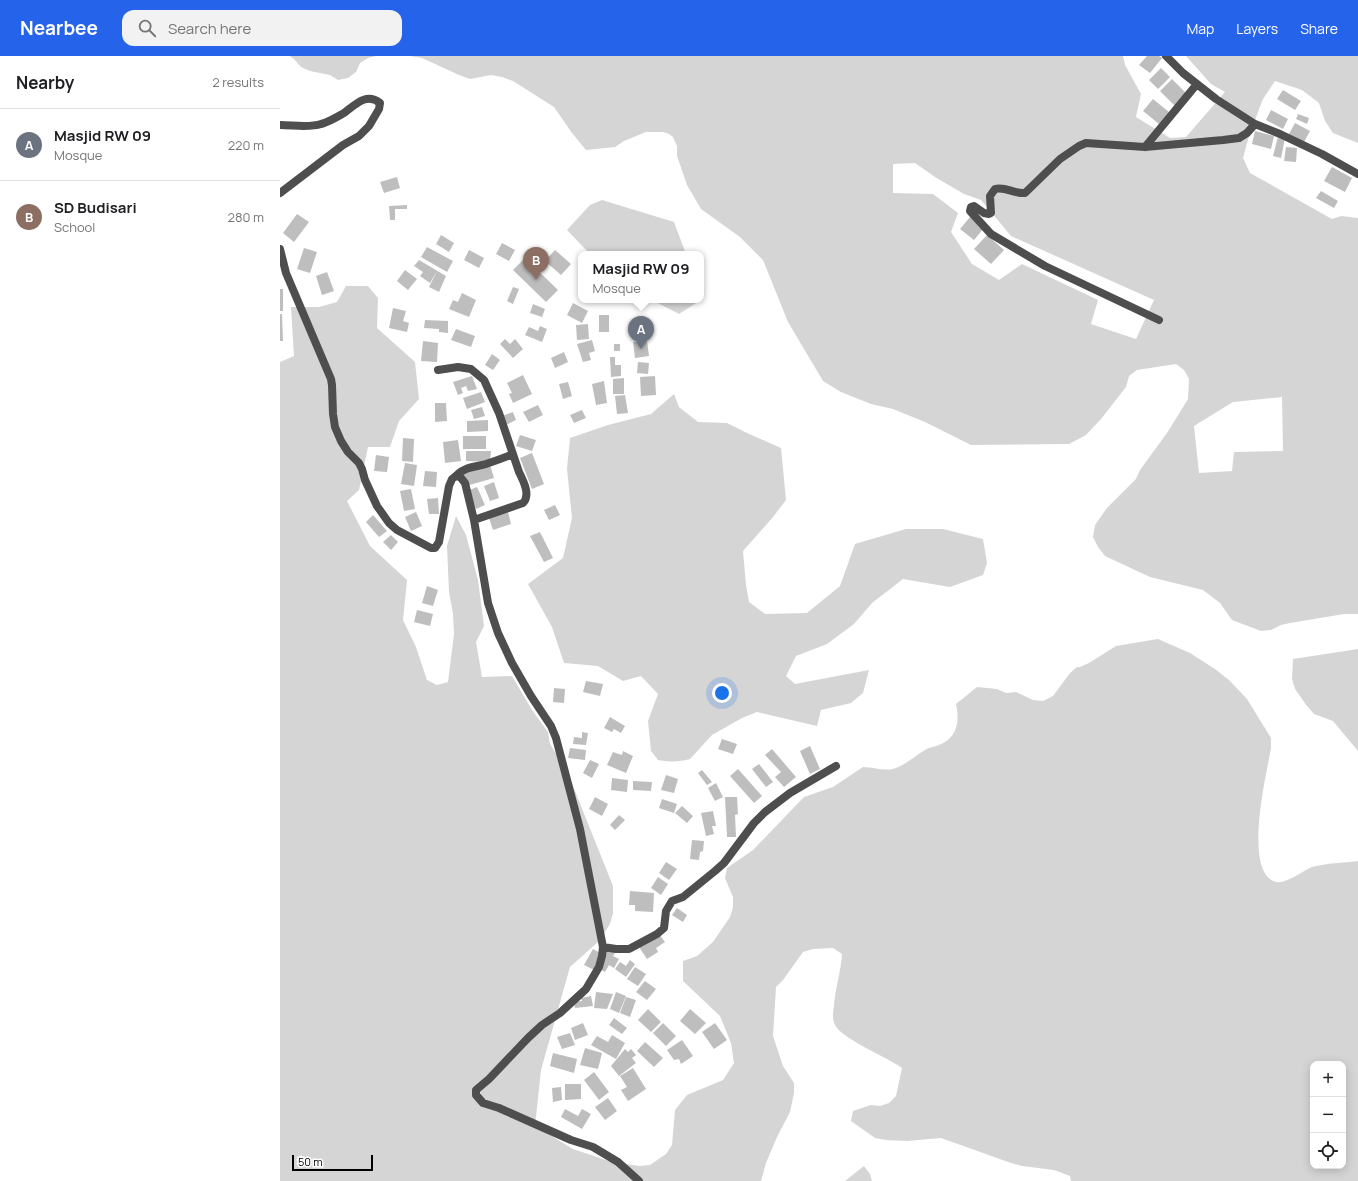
<!DOCTYPE html>
<meta charset="utf-8">
<style>
:root{--surface:#fff;--page:#f2f2f2;--text:#202124;--muted:#757577;--line:#e0e0e0;--accent:#2563eb}
body{margin:0;font-family:Manrope,sans-serif;background:var(--page);color:var(--text)}
.controls{position:absolute;right:12px;bottom:12px;display:grid;overflow:hidden;border-radius:8px;box-shadow:0 2px 10px #0003}
.controls button{width:36px;height:36px;display:grid;place-items:center;padding:0;border:0;border-bottom:1px solid var(--line);background:var(--surface);color:var(--text);font:20px sans-serif}
.scale{position:absolute;left:12px;bottom:10px;width:81px;box-sizing:border-box;padding-left:4px;border:2px solid #000;border-top:0;font-size:11px;line-height:14px;white-space:nowrap;color:#000;-webkit-text-stroke:3px #fff;paint-order:stroke}
.you{position:absolute;left:442px;top:637px;width:14px;height:14px;margin:-10px;border:3px solid #fff;border-radius:50%;background:#1a73e8;box-shadow:0 0 0 6px #1a73e833}
.badge{display:grid;place-items:center;width:26px;height:26px;border-radius:50%;background:var(--accent);color:#fff;font-size:13px;font-weight:700}
.pin{position:absolute;translate:-50% -33px;filter:drop-shadow(0 1px 2px #0008)}
.pin::after{content:'';position:absolute;top:21px;width:14px;height:12px;background:inherit;clip-path:polygon(0 0,100% 0,50% 100%)}
.popup{position:absolute;left:298px;top:195px;width:126px;height:52px;box-sizing:border-box;display:grid;place-content:center;border-radius:8px;background:var(--surface);filter:drop-shadow(0 1px 3px #0005);font-size:13px;white-space:nowrap;color:var(--muted)}
.popup b{font-size:15px;color:var(--text)}
.popup::after{content:'';position:absolute;left:50%;top:100%;margin-left:-8px;border:8px solid transparent;border-top-color:var(--surface)}
.list{margin:0;padding:0;list-style:none}
h2{display:flex;justify-content:space-between;align-items:center;height:52px;margin:0;padding:0 16px;font-size:17px}
h2 small{font-size:13px;font-weight:400;color:var(--muted)}
.list li{display:grid;grid-template-columns:26px 1fr auto;gap:12px;align-items:center;box-sizing:border-box;height:72px;padding:0 16px;border-top:1px solid var(--line)}
.list b{display:block;font-size:15px;white-space:nowrap}
.list p{margin:0;font-size:13px;white-space:nowrap;color:var(--muted)}
.list em{font-size:13px;font-style:normal;color:var(--muted)}
.icon{flex:none;width:22px;height:22px;fill:none;stroke:currentColor;stroke-width:2;stroke-linecap:round;stroke-linejoin:round}
.map{position:relative;flex:none;width:1078px;height:1125px;overflow:hidden}
header{display:flex;align-items:center;gap:24px;box-sizing:border-box;height:56px;padding:0 20px;background:var(--accent);color:#fff}
header strong{font-size:19px}
nav{display:flex;gap:22px;margin-inline-start:auto;font-size:14px}
.search{width:280px;height:36px;background:var(--page);display:flex;align-items:center;gap:10px;box-sizing:border-box;padding:0 14px;border-radius:12px;color:var(--muted);font-size:15px}
main{display:flex}
aside{flex:1;background:var(--surface)}
.map>svg:first-child{display:block}
.green{fill:#d5d5d5;fill-rule:evenodd}
.building{fill:#bebebe}
.lines{fill:none;stroke-linecap:round;stroke-linejoin:round}
.minor{stroke:#4e4e4e;stroke-width:8}
</style>
<header>
<strong>Nearbee</strong>
<div class="search"><svg class="icon" aria-label="search" viewBox="0 0 24 24"><circle cx="10" cy="10" r="6"/><path d="M15 15l6 6"/></svg>Search here</div>
<nav><a>Map</a><a>Layers</a><a>Share</a></nav>
</header>
<main>
<aside>
<h2>Nearby<small>2 results</small></h2>
<ul class="list">
<li><span class="badge" style="background:#6b7280">A</span><div><b>Masjid RW 09</b><p>Mosque</p></div><em>220 m</em></li>
<li><span class="badge" style="background:#8d6e63">B</span><div><b>SD Budisari</b><p>School</p></div><em>280 m</em></li>
</ul>
</aside>
<div class="map">
<svg width="1078" height="1125" viewBox="0 0 1078 1125">
<rect width="100%" height="100%" fill="#fff"/>
<path class="green" d="M 10,0 L 96,0 L 88,2 L 80,7 L 76,16 L 68,22 L 58,24 L 50,19 L 30,15 L 21,11 L 14,3 Z
M 130,0 L 843,0 L 845,9 L 861,38 L 856,61 L 890,82 L 906,81 L 945,36 L 931,28 L 906,0 L 1078,0 L 1078,87 L 1053,77 L 1045,65 L 1039,47 L 1022,34 L 995,25 L 983,43 L 969,80 L 963,102 L 970,117 L 1052,163 L 1061,160 L 1078,162 L 1078,558 L 1064,558 L 1010,567 L 1001,569 L 991,574 L 981,575 L 952,564 L 940,547 L 923,534 L 870,521 L 825,500 L 818,491 L 813,481 L 815,469 L 827,452 L 856,423 L 860,414 L 887,377 L 908,343 L 909,323 L 904,314 L 896,308 L 857,314 L 849,320 L 846,331 L 821,363 L 806,379 L 789,388 L 691,389 L 645,366 L 613,353 L 591,348 L 561,336 L 543,325 L 508,266 L 483,204 L 460,181 L 421,153 L 407,129 L 397,100 L 397,90 L 393,81 L 389,78 L 383,76 L 366,76 L 344,85 L 335,91 L 306,94 L 292,77 L 274,51 L 233,25 L 222,21 L 211,19 L 190,23 L 179,19 L 142,2 ZM 635,107 L 655,121 L 684,138 L 701,144 L 731,180 L 874,244 L 856,283 L 811,268 L 818,244 L 742,208 L 719,224 L 692,208 L 671,176 L 678,157 L 653,138 L 613,137 L 613,108 ZM 1002,341 L 1003,395 L 954,396 L 952,415 L 919,417 L 914,370 L 953,346 Z
M 322,144 L 394,166 L 406,198 L 310,198 L 287,174 L 310,149 Z
M 66,230 L 88,230 L 98,242 L 97,272 L 135,306 L 139,343 L 119,365 L 110,391 L 88,391 L 79,434 L 67,445 L 90,490 L 127,524 L 123,564 L 136,591 L 147,624 L 157,629 L 168,626 L 174,578 L 173,558 L 169,536 L 167,490 L 176,460 L 186,479 L 198,524 L 204,570 L 196,586 L 202,621 L 232,620 L 252,654 L 268,676 L 270,688 L 287,715 L 333,830 L 333,857 L 330,868 L 319,885 L 290,911 L 261,1014 L 255,1070 L 293,1093 L 332,1106 L 360,1110 L 370,1109 L 386,1098 L 392,1089 L 395,1054 L 407,1039 L 443,1024 L 454,1007 L 451,987 L 440,960 L 403,925 L 403,905 L 417,900 L 433,886 L 450,861 L 453,851 L 453,841 L 445,822 L 447,812 L 473,794 L 524,741 L 553,731 L 583,711 C 593,711 602,715 613,713 C 624,710 635,700 645,694 C 649,691 654,691 659,689 C 677,682 680,666 676,648 L 697,631 L 717,633 L 726,637 L 736,636 L 753,644 L 763,645 L 773,640 L 790,617 L 797,611 L 800,611 L 809,607 L 836,590 L 878,583 L 910,597 L 935,613 L 949,624 L 967,643 L 991,682 L 991,692 C 987,716 962,817 996,826 C 1007,828 1022,815 1032,811 C 1047,807 1063,807 1078,805 L 1078,1125 L 791,1125 L 790,1120 L 774,1114 L 742,1110 L 731,1107 L 661,1082 L 627,1085 L 606,1084 L 595,1082 L 571,1065 L 573,1055 L 591,1049 L 600,1050 L 609,1047 L 616,1040 L 622,1012 C 607,1001 562,983 555,969 C 552,964 553,956 554,950 C 555,933 561,916 562,898 L 553,892 L 533,893 L 523,896 L 503,924 L 496,931 L 493,980 L 503,1010 L 514,1027 L 514,1037 L 510,1056 L 497,1081 L 486,1107 L 481,1125 L 0,1125 L 0,306 L 14,300 L 11,251 L 39,251 L 57,246 ZM 1033,1008 L 1063,1008 L 1063,1110 L 1033,1110 Z
M 372,244 L 419,244 L 419,245 L 399,258 Z
M 394,338 L 399,351 L 418,366 L 447,367 L 467,377 L 501,392 L 506,444 L 493,461 L 463,495 L 466,529 L 469,546 L 485,558 L 527,557 L 560,530 L 575,488 L 626,473 L 663,473 L 703,483 L 707,507 L 703,519 L 670,531 L 623,523 L 592,547 L 574,568 L 547,588 L 516,600 L 506,620 L 515,628 L 589,614 L 583,637 L 571,647 L 541,654 L 537,670 L 477,656 L 462,662 L 432,679 L 410,703 C 401,706 387,706 378,704 L 371,695 L 368,665 L 378,638 L 361,620 L 343,625 L 318,610 L 284,607 L 272,571 L 248,528 L 283,502 L 292,462 L 287,413 L 290,382 L 328,369 L 371,358 Z
M 1078,593 L 1078,695 L 1053,665 L 1034,658 L 1027,650 L 1015,633 L 1012,623 L 1013,603 Z
M 584,1110 L 590,1118 L 592,1125 L 565,1125 Z"/>
<path class="building" d="M 867,0 L 879,0 L 882,2 L 870,17 L 859,9 Z
M 881,12 L 890,21 L 878,33 L 869,24 Z
M 892,23 L 907,38 L 895,50 L 880,35 Z
M 1003,34 L 1021,45 L 1015,54 L 997,43 Z
M 873,43 L 889,56 L 879,68 L 863,55 Z
M 991,54 L 1008,63 L 1003,73 L 986,64 Z
M 1018,58 L 1029,62 L 1027,68 L 1016,63 Z
M 1015,67 L 1030,75 L 1024,86 L 1009,78 Z
M 975,75 L 994,80 L 991,93 L 972,88 Z
M 998,81 L 1005,82 L 1001,102 L 993,100 Z
M 1006,91 L 1017,92 L 1016,106 L 1004,105 Z
M 1052,111 L 1072,122 L 1065,136 L 1044,125 Z
M 117,121 L 120,132 L 104,137 L 100,126 Z
M 1041,135 L 1058,145 L 1054,152 L 1036,142 Z
M 127,149 L 127,153 L 115,153 L 115,164 L 110,164 L 109,150 Z
M 17,158 L 29,166 L 14,186 L 3,177 Z
M 690,161 L 704,172 L 694,184 L 680,173 Z
M 161,179 L 174,187 L 169,196 L 156,188 Z
M 707,179 L 724,194 L 711,208 L 694,193 Z
M 222,187 L 235,194 L 229,205 L 216,198 Z
M 147,191 L 173,205 L 167,216 L 141,201 Z
M 24,192 L 37,196 L 30,217 L 17,213 Z
M 189,194 L 204,202 L 199,212 L 184,204 Z
M 275,194 L 291,208 L 281,219 L 265,205 Z
M 245,202 L 278,234 L 266,246 L 233,214 Z
M 139,204 L 166,220 L 159,236 L 149,231 L 157,215 L 150,227 L 140,220 L 143,216 L 134,210 Z
M 125,214 L 137,223 L 128,234 L 117,225 Z
M 47,216 L 54,235 L 42,239 L 36,220 Z
M 233,231 L 239,233 L 233,248 L 227,245 Z
M 0,233 L 3,233 L 3,255 L 0,255 Z
M 182,237 L 196,244 L 189,261 L 169,253 L 173,244 L 178,246 Z
M 293,247 L 308,255 L 302,267 L 287,259 Z
M 253,248 L 265,253 L 262,261 L 250,257 Z
M 113,252 L 126,255 L 123,265 L 129,267 L 127,276 L 109,272 Z
M 0,258 L 2,258 L 3,285 L 0,285 Z
M 319,259 L 329,259 L 329,276 L 319,276 Z
M 359,263 L 366,263 L 365,282 L 357,282 Z
M 145,264 L 168,265 L 168,277 L 159,276 L 159,273 L 144,272 Z
M 308,268 L 309,283 L 297,284 L 296,269 Z
M 260,270 L 267,273 L 262,286 L 245,279 L 249,271 L 258,275 Z
M 176,273 L 195,280 L 191,291 L 171,284 Z
M 225,283 L 230,288 L 235,283 L 243,293 L 233,302 L 220,288 Z
M 312,284 L 315,295 L 309,297 L 311,304 L 303,306 L 297,288 Z
M 143,285 L 158,287 L 157,306 L 141,305 Z
M 367,285 L 369,300 L 355,302 L 353,286 Z
M 334,288 L 340,288 L 340,295 L 334,295 Z
M 284,296 L 288,306 L 275,312 L 271,302 Z
M 212,298 L 220,304 L 213,314 L 205,309 Z
M 330,301 L 335,301 L 335,309 L 341,309 L 341,320 L 331,321 Z
M 358,306 L 369,307 L 368,318 L 357,317 Z
M 243,319 L 252,338 L 233,347 L 229,338 L 232,337 L 227,327 Z
M 192,320 L 197,333 L 188,335 L 186,330 L 181,332 L 183,337 L 178,339 L 173,326 Z
M 375,320 L 376,339 L 361,340 L 360,321 Z
M 344,322 L 344,338 L 333,338 L 333,323 Z
M 324,325 L 327,347 L 316,349 L 312,328 Z
M 288,326 L 292,340 L 283,343 L 279,328 Z
M 201,336 L 205,346 L 187,353 L 183,342 Z
M 345,339 L 348,357 L 337,358 L 335,340 Z
M 155,347 L 166,347 L 167,365 L 155,366 Z
M 258,349 L 263,359 L 249,366 L 243,356 Z
M 202,351 L 205,360 L 194,363 L 191,354 Z
M 302,354 L 306,362 L 294,367 L 290,359 Z
M 233,356 L 236,364 L 226,369 L 222,360 Z
M 208,364 L 208,375 L 187,376 L 187,365 Z
M 240,379 L 256,384 L 252,395 L 236,390 Z
M 183,380 L 206,380 L 206,393 L 183,393 Z
M 123,382 L 134,383 L 133,406 L 122,405 Z
M 178,384 L 181,405 L 165,407 L 163,386 Z
M 186,395 L 211,395 L 210,406 L 186,405 Z
M 252,397 L 264,428 L 252,433 L 240,402 Z
M 96,399 L 109,401 L 107,416 L 94,415 Z
M 125,407 L 137,409 L 134,430 L 121,428 Z
M 210,409 L 214,422 L 186,430 L 182,417 Z
M 145,415 L 157,416 L 156,431 L 143,430 Z
M 214,426 L 219,442 L 210,445 L 204,430 Z
M 197,431 L 205,449 L 196,453 L 187,435 Z
M 131,433 L 135,453 L 124,455 L 120,435 Z
M 158,442 L 159,458 L 149,458 L 147,443 Z
M 275,449 L 280,459 L 269,464 L 264,454 Z
M 136,456 L 142,470 L 131,475 L 125,461 Z
M 228,456 L 231,468 L 213,474 L 209,462 Z
M 93,459 L 107,475 L 99,481 L 86,466 Z
M 260,476 L 273,502 L 264,506 L 250,480 Z
M 111,479 L 118,486 L 111,494 L 103,486 Z
M 147,530 L 158,534 L 153,550 L 142,547 Z
M 137,554 L 153,558 L 150,570 L 134,566 Z
M 306,625 L 323,628 L 320,640 L 303,636 Z
M 274,632 L 285,633 L 284,647 L 273,646 Z
M 330,661 L 345,670 L 341,677 L 334,673 L 332,676 L 324,672 Z
M 302,676 L 308,677 L 306,689 L 293,688 L 294,681 L 302,682 Z
M 442,683 L 457,688 L 453,698 L 438,693 Z
M 530,690 L 540,713 L 530,718 L 520,695 Z
M 290,692 L 306,694 L 305,704 L 288,702 Z
M 492,693 L 516,721 L 504,731 L 495,721 L 501,716 L 485,699 Z
M 343,695 L 353,700 L 346,717 L 327,709 L 333,696 L 342,699 Z
M 310,704 L 319,708 L 312,722 L 303,717 Z
M 479,708 L 493,726 L 486,731 L 472,713 Z
M 458,713 L 482,740 L 474,747 L 450,720 Z
M 422,714 L 432,726 L 427,729 L 418,717 Z
M 386,719 L 398,723 L 394,737 L 381,734 Z
M 332,722 L 348,724 L 347,736 L 331,734 Z
M 353,725 L 372,726 L 371,735 L 353,734 Z
M 436,727 L 443,741 L 435,745 L 428,732 Z
M 315,741 L 328,748 L 322,760 L 309,753 Z
M 445,741 L 457,741 L 458,758 L 455,759 L 456,781 L 447,781 Z
M 382,743 L 397,748 L 394,757 L 379,752 Z
M 402,750 L 413,760 L 407,767 L 395,757 Z
M 433,755 L 436,770 L 432,770 L 434,778 L 426,780 L 421,757 Z
M 339,759 L 345,764 L 335,774 L 330,769 Z
M 412,784 L 424,785 L 423,795 L 420,796 L 419,804 L 410,803 Z
M 386,806 L 397,813 L 389,824 L 379,817 Z
M 378,821 L 388,828 L 381,839 L 371,832 Z
M 350,835 L 374,837 L 373,856 L 355,855 L 355,849 L 349,849 Z
M 397,852 L 407,859 L 403,866 L 392,859 Z
M 379,878 L 385,886 L 376,892 L 378,896 L 367,903 L 359,891 Z
M 328,891 L 336,895 L 333,900 L 339,903 L 334,912 L 329,909 L 325,916 L 317,912 Z
M 313,893 L 322,898 L 314,914 L 304,909 Z
M 350,904 L 355,908 L 346,921 L 335,913 L 340,906 L 346,910 Z
M 355,911 L 366,918 L 358,930 L 347,923 Z
M 365,925 L 376,933 L 367,944 L 356,936 Z
M 316,936 L 333,938 L 327,953 L 314,952 Z
M 336,936 L 346,940 L 339,957 L 330,953 Z
M 311,940 L 313,950 L 295,952 L 294,946 L 302,945 L 301,942 Z
M 346,941 L 356,944 L 350,961 L 340,957 Z
M 368,953 L 381,966 L 371,976 L 358,964 Z
M 410,953 L 426,967 L 415,978 L 400,965 Z
M 334,962 L 347,972 L 342,978 L 329,969 Z
M 303,967 L 308,979 L 295,984 L 291,972 Z
M 383,967 L 396,980 L 386,990 L 373,977 Z
M 435,967 L 447,984 L 434,993 L 422,976 Z
M 290,977 L 295,989 L 282,993 L 277,981 Z
M 332,979 L 345,987 L 336,1003 L 311,989 L 317,980 L 328,986 Z
M 402,984 L 413,1000 L 401,1008 L 399,1003 L 394,1004 L 387,994 Z
M 365,986 L 383,1002 L 374,1011 L 357,995 Z
M 305,992 L 322,997 L 318,1013 L 300,1009 Z
M 345,993 L 348,996 L 351,993 L 356,999 L 352,1002 L 356,1007 L 339,1020 L 331,1010 Z
M 273,997 L 297,1003 L 294,1017 L 270,1010 Z
M 353,1012 L 366,1033 L 348,1045 L 341,1034 L 347,1031 L 340,1020 Z
M 314,1016 L 329,1036 L 319,1044 L 304,1024 Z
M 285,1028 L 301,1028 L 301,1043 L 285,1044 Z
M 281,1031 L 282,1044 L 273,1046 L 272,1032 Z
M 328,1042 L 337,1055 L 325,1064 L 315,1051 Z
M 285,1053 L 298,1060 L 302,1053 L 311,1058 L 302,1073 L 281,1061 Z"/>
<g class="lines">
<path class="minor" d="M 886,0 L 903,17 L 936,43 L 975,68 L 1000,78 L 1042,98 L 1078,118
M 0,69 C 13,69 29,72 41,68 C 49,66 57,61 64,57 C 75,49 86,36 100,47 L 99,53 L 89,70 L 79,80 L 63,89 L 0,137
M 865,91 L 917,28
M 0,193 L 6,217 L 51,323 L 52,329 L 53,358 L 55,371 L 61,385 L 68,396 L 79,407 L 82,413 L 85,424 L 97,450 L 109,467 L 117,474 L 151,492 L 155,492 L 159,486 L 169,430 L 172,423 L 177,419 L 181,422 L 185,427 L 194,464 L 208,547 L 218,577 L 232,607 L 251,640 L 271,670 L 276,682 L 300,773 L 323,891 L 322,900 L 319,911 L 306,933 L 280,957 L 262,969 L 248,982 L 209,1023 L 196,1034 L 196,1039 L 203,1047 L 219,1052 L 291,1084 L 313,1091 L 338,1106 L 359,1125
M 879,264 L 765,210 L 711,178 L 690,155 L 691,151 L 694,150 L 704,157 L 709,158 L 711,157 L 710,140 L 715,133 C 725,130 734,138 745,137 L 780,103 L 799,90 L 806,87 L 865,91 L 943,84 L 959,82 L 967,77 L 975,68
M 158,314 L 178,311 L 191,313 L 204,324 L 219,357 L 239,416 C 243,424 251,439 243,447 L 194,464
M 177,419 C 184,411 196,411 206,408 C 215,405 224,402 233,398
M 323,891 L 336,893 L 349,893 L 377,878 L 384,872 L 386,855 L 392,845 L 403,841 L 435,815 L 444,807 L 474,767 L 485,756 L 510,737 L 556,710"/>
</g>
</svg>
<div class="controls">
<button>+</button>
<button>−</button>
<button><svg class="icon" aria-label="locate" viewBox="0 0 24 24"><circle cx="12" cy="12" r="6"/><path d="M12 2v4M12 18v4M2 12h4M18 12h4"/></svg></button>
</div>
<div class="scale">50 m</div>
<div class="you"></div>
<div class="pin badge" style="left:361px;top:293px;background:#6b7280">A</div>
<div class="popup"><b>Masjid RW 09</b>Mosque</div>
<div class="pin badge" style="left:256px;top:224px;background:#8d6e63">B</div>
</div>
</main>
